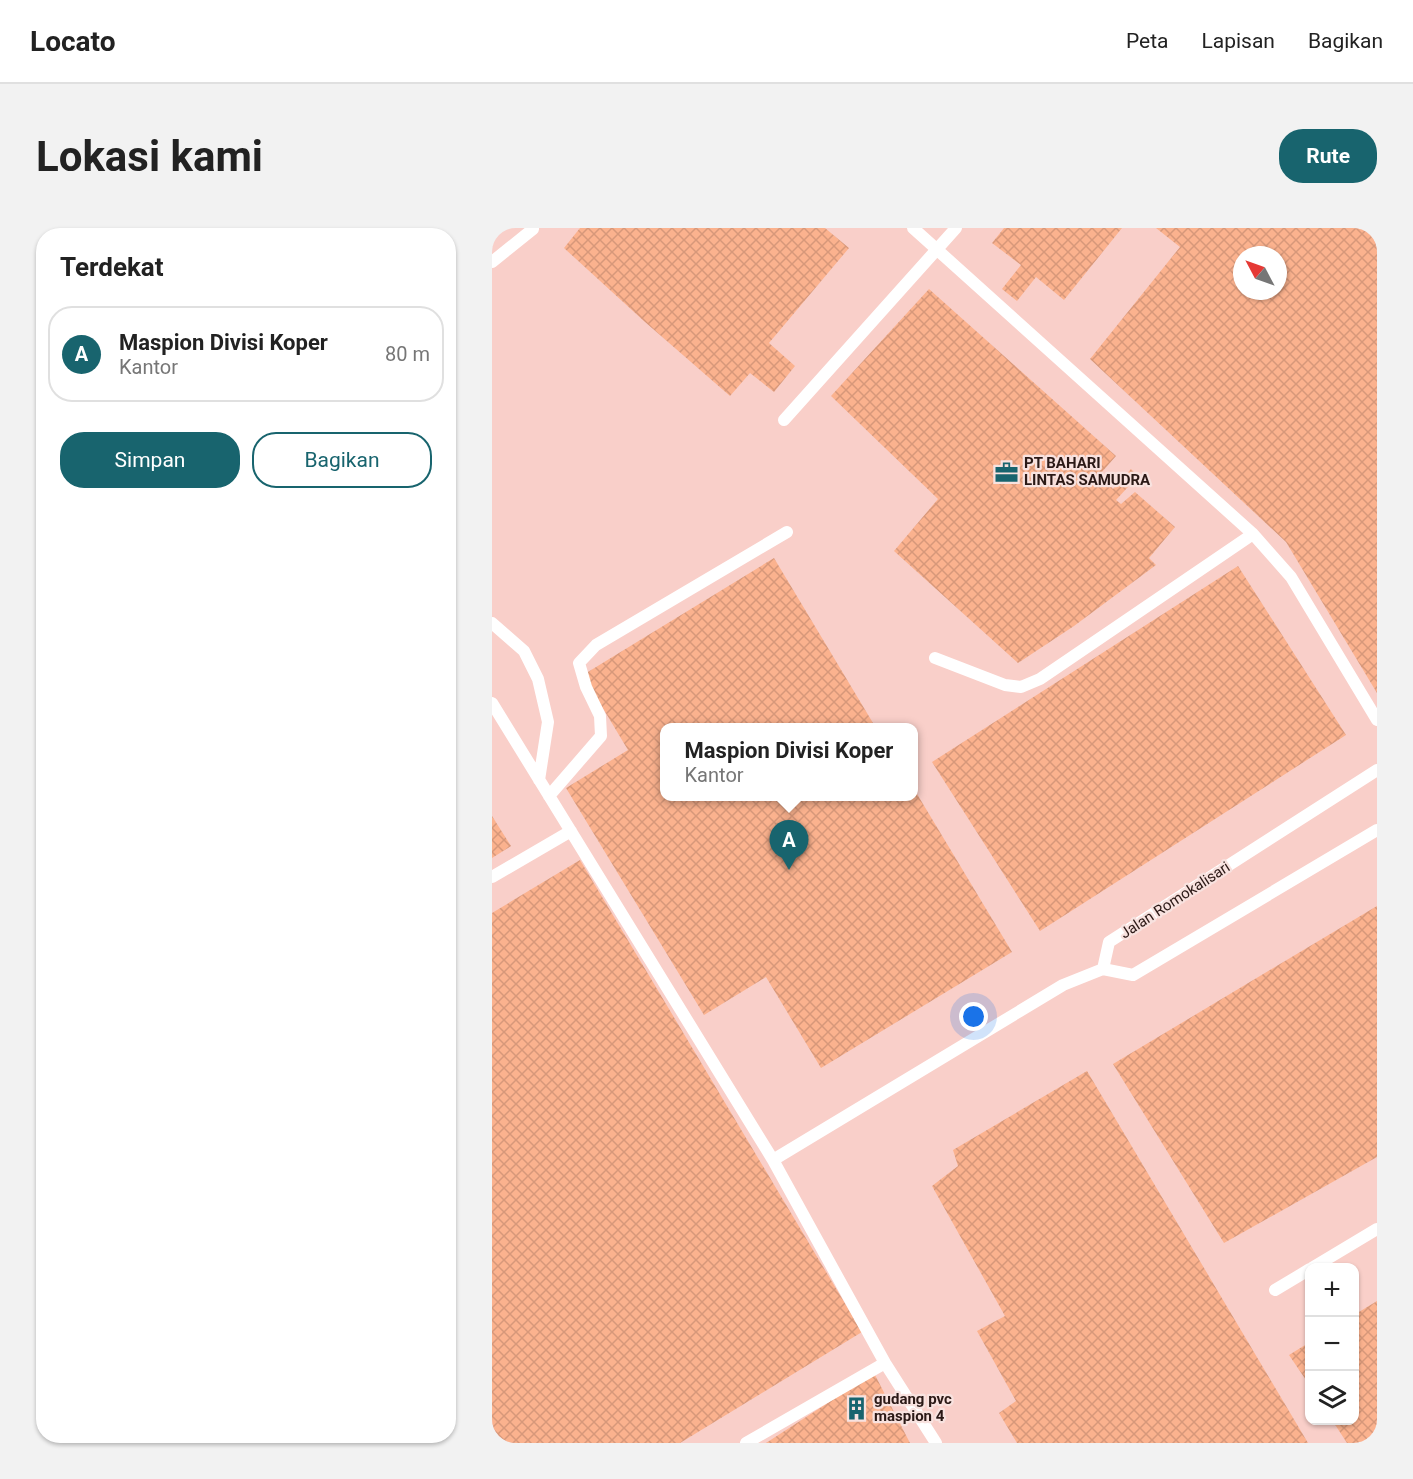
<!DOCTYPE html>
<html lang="id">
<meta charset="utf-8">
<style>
:root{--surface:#fff;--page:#f2f2f2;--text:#222;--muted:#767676;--line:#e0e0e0;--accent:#18646e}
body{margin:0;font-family:Roboto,sans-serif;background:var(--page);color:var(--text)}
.controls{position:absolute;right:18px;bottom:18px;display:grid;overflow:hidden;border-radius:12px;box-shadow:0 2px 4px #0004}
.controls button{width:54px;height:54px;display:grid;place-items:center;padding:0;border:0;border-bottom:2px solid var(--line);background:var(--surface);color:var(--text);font:30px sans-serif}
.compass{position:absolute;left:741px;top:18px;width:54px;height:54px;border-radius:50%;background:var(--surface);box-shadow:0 2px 4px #0004;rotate:311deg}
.you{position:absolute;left:482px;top:789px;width:21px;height:21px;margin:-15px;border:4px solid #fff;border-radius:50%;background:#1a73e8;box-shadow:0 0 0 9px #1a73e833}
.badge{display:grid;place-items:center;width:39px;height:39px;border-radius:50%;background:var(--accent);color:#fff;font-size:20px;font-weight:700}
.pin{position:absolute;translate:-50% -50px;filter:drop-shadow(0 2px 3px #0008)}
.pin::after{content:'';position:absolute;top:32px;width:21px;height:18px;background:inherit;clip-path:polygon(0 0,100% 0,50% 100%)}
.popup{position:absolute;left:168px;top:495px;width:258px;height:78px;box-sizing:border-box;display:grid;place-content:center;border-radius:12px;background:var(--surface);filter:drop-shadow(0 2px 4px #0005);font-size:20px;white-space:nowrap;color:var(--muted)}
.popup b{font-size:22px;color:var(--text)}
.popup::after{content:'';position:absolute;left:50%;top:100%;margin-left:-12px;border:12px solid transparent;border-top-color:var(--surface)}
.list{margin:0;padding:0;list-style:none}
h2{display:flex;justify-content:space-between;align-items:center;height:78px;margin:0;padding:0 24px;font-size:26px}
h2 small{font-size:20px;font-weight:400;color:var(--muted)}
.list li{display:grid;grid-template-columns:39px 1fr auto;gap:18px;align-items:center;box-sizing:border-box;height:96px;margin:0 12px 12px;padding:0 12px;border:2px solid var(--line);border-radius:24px}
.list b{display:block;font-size:22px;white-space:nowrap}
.list p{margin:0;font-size:20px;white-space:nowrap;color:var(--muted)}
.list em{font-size:20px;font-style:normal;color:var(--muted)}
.actions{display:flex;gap:12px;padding:18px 24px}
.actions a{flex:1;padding:14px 0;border:2px solid var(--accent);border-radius:24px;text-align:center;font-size:21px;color:var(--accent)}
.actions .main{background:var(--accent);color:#fff}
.icon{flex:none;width:33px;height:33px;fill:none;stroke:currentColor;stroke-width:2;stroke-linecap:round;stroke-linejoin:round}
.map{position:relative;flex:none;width:885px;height:1215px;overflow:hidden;border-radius:24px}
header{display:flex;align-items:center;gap:36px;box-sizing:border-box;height:84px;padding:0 30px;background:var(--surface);border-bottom:2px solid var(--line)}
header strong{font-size:28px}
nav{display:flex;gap:33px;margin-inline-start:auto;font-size:21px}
.intro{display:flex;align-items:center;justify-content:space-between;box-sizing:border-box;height:144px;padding:0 36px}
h1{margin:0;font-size:42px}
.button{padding:15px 27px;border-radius:24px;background:var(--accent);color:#fff;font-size:21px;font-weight:700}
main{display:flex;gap:36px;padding:0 36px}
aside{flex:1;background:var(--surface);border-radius:24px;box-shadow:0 2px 4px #0004}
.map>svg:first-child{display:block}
.building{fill:url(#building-cross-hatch);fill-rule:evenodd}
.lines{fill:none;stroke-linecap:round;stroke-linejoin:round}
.lane{stroke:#fff;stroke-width:12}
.labels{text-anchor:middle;stroke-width:4.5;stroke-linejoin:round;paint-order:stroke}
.poi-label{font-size:15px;font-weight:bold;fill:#2b1916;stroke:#f8e2df;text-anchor:start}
.street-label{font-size:15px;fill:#2b1916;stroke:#f8e2df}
</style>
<header>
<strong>Locato</strong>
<nav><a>Peta</a><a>Lapisan</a><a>Bagikan</a></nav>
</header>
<div class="intro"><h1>Lokasi kami</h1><a class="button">Rute</a></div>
<main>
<aside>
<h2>Terdekat<small></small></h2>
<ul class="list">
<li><span class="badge">A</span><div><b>Maspion Divisi Koper</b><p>Kantor</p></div><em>80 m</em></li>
</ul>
<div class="actions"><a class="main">Simpan</a><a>Bagikan</a></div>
</aside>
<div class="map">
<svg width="885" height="1215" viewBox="0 0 885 1215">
<defs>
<pattern id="building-cross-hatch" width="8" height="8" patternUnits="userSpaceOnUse" patternTransform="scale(1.5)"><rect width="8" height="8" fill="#fbb28e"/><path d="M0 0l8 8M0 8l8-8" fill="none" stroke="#d7987a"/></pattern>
</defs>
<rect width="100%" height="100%" fill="#f9cfc9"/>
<path class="building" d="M 88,0 L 333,0 L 357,20 L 277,115 L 303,138 L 282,164 L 258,145 L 238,168 L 153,94 L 72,20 Z
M 512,0 L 630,0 L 572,72 L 544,49 L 525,73 L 510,61 L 529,37 L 500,15 Z
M 664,0 L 885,0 L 885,465 L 794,314 L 598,131 L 688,19 ZM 750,27 L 786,27 L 786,63 L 750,63 Z
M 437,61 L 624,228 L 602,253 L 608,258 L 613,253 L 621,261 L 639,241 L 646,248 L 624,272 L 629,276 L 643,264 L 683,299 L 657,330 L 664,337 L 582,398 L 526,435 L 402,323 L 446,271 L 339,168 Z
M 282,330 L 384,500 L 172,500 L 172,568 L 422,568 L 422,561 L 520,724 L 329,840 L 274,749 L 212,787 L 74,560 L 136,522 L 91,447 Z
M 746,338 L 854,507 L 548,703 L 440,534 Z
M 0,588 L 19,618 L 0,630 Z
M 88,632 L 370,1104 L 188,1215 L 0,1215 L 0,685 Z
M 885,678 L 885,929 L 732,1015 L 621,836 Z
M 595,843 L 816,1215 L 525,1215 L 507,1185 L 524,1173 L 485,1103 L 513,1088 L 440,958 L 466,938 L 461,922 Z
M 885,1073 L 885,1207 L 872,1215 L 855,1215 L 840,1192 L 862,1192 L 862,1087 Z
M 818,1114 L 818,1158 L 797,1127 Z
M 382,1145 L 418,1215 L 274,1215 Z"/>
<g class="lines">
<path class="lane" d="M 421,0 L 761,306 L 799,349 L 885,492
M 0,34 L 41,1
M 292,192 L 464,0
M 0,395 L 32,423 L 46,451 L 56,494 L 47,552
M 443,430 L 513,457 L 529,459 L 548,451 L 761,306
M 0,475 L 281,932 L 393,1135 L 444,1215
M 57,568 L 109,508 L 108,488 L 94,459 L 87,435 L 104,417 L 295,304
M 0,649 L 79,603
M 611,741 L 617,714 L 885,542
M 611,741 L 641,747 L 885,602
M 281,932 L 571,757 L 611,741
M 820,1040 L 885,1001
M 783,1062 L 818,1041
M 254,1215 L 393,1135"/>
</g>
<defs>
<symbol id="office-bare" viewBox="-9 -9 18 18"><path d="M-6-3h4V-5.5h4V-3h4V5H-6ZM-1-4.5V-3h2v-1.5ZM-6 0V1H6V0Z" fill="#18646e" stroke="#f8e2df" stroke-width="2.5" paint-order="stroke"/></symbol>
<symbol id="building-bare" viewBox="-9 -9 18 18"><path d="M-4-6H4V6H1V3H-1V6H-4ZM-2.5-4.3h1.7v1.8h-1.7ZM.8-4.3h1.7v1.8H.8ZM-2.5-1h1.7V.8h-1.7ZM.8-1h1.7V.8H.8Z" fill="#18646e" stroke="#f8e2df" stroke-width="2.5" paint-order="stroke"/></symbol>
</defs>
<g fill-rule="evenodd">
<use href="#office-bare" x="498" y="228" width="33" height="33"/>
<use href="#building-bare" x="348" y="1164" width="33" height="33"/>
</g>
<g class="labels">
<g class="poi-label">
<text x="532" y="240">PT BAHARI<tspan x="532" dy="17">LINTAS SAMUDRA</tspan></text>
<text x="382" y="1176">gudang pvc<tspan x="382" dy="17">maspion 4</tspan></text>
</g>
<g class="street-label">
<text transform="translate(683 672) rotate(-33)" y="5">Jalan Romokalisari</text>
</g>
</g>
</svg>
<div class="controls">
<button>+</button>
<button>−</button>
<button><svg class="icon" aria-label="layers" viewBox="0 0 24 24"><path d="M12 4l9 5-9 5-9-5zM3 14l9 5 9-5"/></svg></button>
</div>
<svg class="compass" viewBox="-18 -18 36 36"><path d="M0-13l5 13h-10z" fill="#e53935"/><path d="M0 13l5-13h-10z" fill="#767676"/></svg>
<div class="you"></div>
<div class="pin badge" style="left:297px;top:642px">A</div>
<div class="popup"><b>Maspion Divisi Koper</b>Kantor</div>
</div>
</main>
